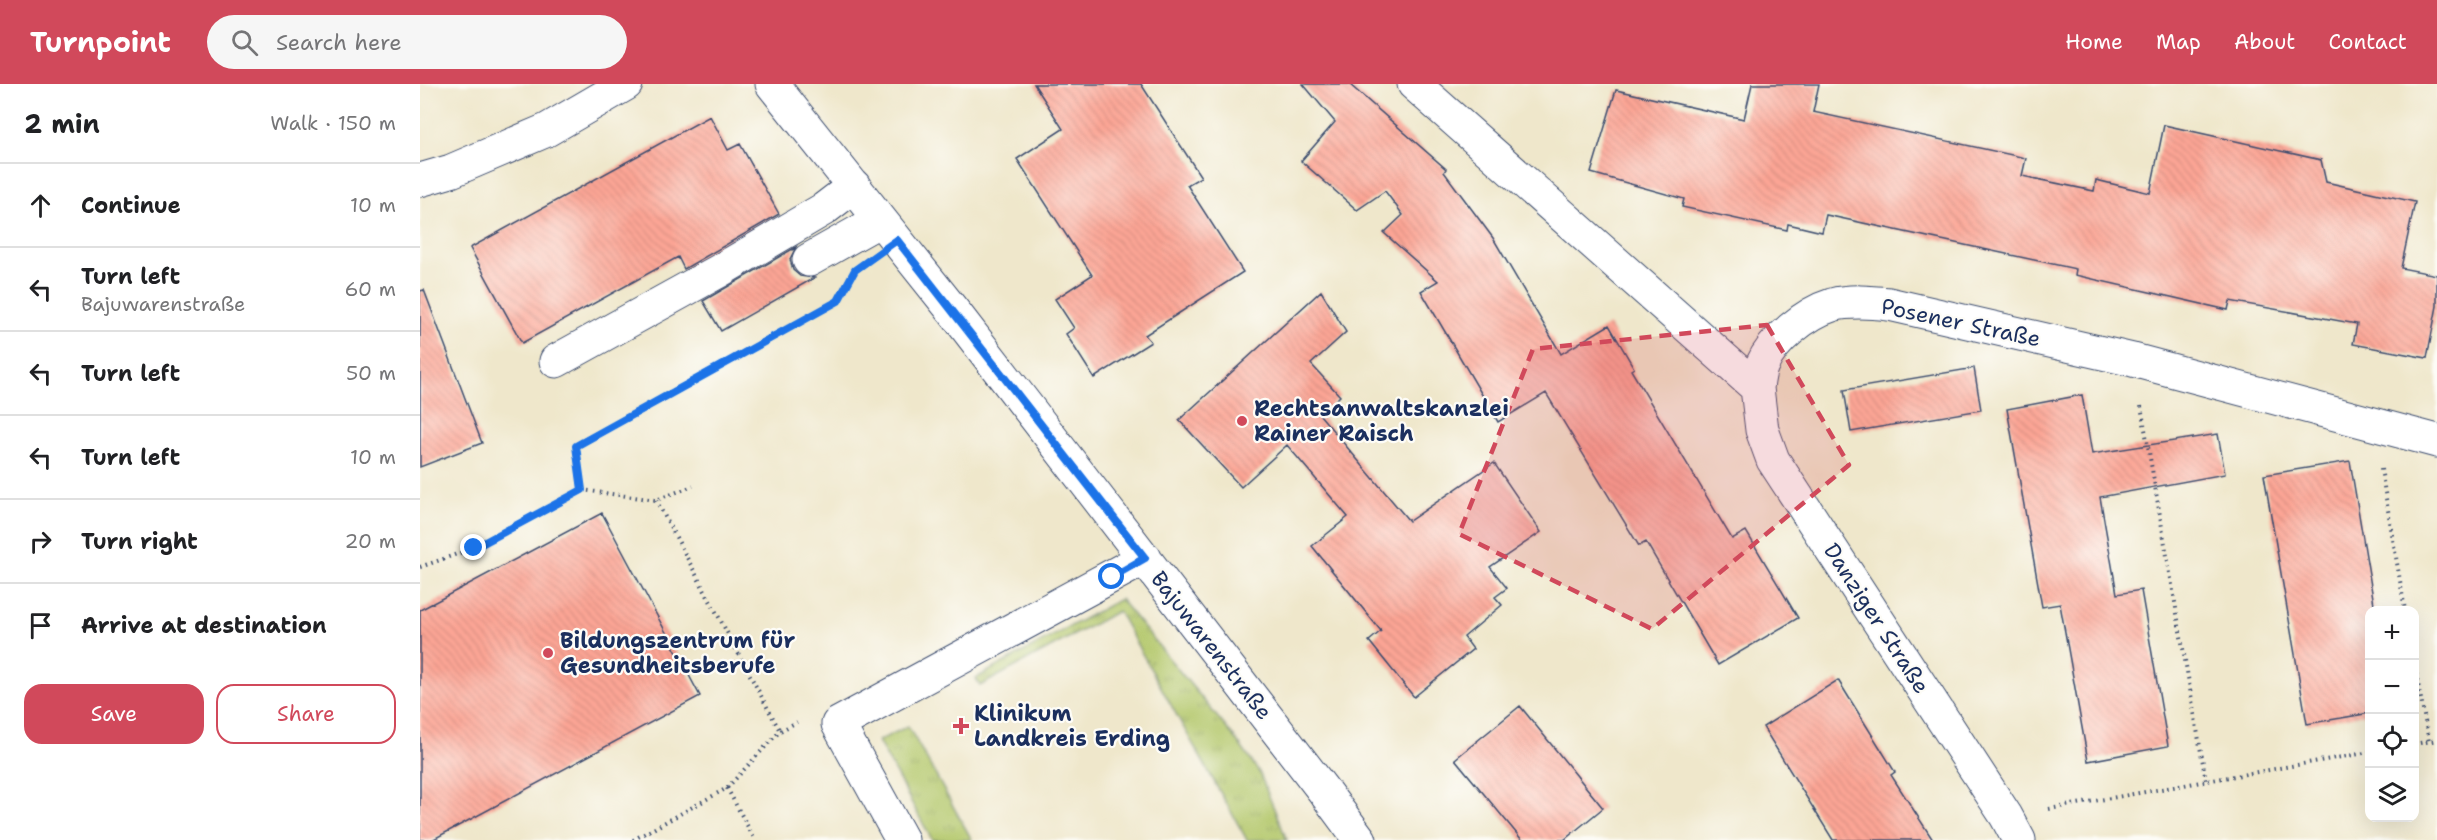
<!DOCTYPE html>
<meta charset="utf-8">
<style>
:root{--surface:#fff;--page:#f6f6f6;--text:#202124;--muted:#757577;--line:#e0e0e0;--accent:#d1495b}
body{margin:0;font-family:"Shantell Sans",sans-serif;background:var(--page);color:var(--text)}
.controls{position:absolute;right:18px;bottom:18px;display:grid;overflow:hidden;border-radius:12px;box-shadow:0 6px 24px #0002}
.controls button{width:54px;height:54px;display:grid;place-items:center;padding:0;border:0;border-bottom:2px solid var(--line);background:var(--surface);color:var(--text);font:30px sans-serif}
.stop{position:absolute;width:18px;height:18px;margin:-14px;border:4px solid #1a73e8;border-radius:50%;background:#fff}
.stop.end{background:#1a73e8;border-color:#fff;box-shadow:0 2px 6px #0008}
.list{margin:0;padding:0;list-style:none}
h2{display:flex;justify-content:space-between;align-items:center;height:78px;margin:0;padding:0 24px;font-size:26px}
h2 small{font-size:20px;font-weight:400;color:var(--muted)}
.list li{display:grid;grid-template-columns:39px 1fr auto;gap:18px;align-items:center;box-sizing:border-box;height:84px;padding:0 24px;border-top:2px solid var(--line)}
.list b{display:block;font-size:22px;white-space:nowrap}
.list p{margin:0;font-size:20px;white-space:nowrap;color:var(--muted)}
.list em{font-size:20px;font-style:normal;color:var(--muted)}
.actions{display:flex;gap:12px;padding:18px 24px}
.actions a{flex:1;padding:14px 0;border:2px solid var(--accent);border-radius:18px;text-align:center;font-size:21px;color:var(--accent)}
.actions .main{background:var(--accent);color:#fff}
.icon{flex:none;width:33px;height:33px;fill:none;stroke:currentColor;stroke-width:2;stroke-linecap:round;stroke-linejoin:round}
.map{position:relative;flex:none;width:2017px;height:756px;overflow:hidden}
header{display:flex;align-items:center;gap:36px;box-sizing:border-box;height:84px;padding:0 30px;background:var(--accent);color:#fff}
header strong{font-size:28px}
nav{display:flex;gap:33px;margin-inline-start:auto;font-size:21px}
.search{width:420px;height:54px;background:var(--page);display:flex;align-items:center;gap:15px;box-sizing:border-box;padding:0 21px;border-radius:33px;color:var(--muted);font-size:22px}
main{display:flex}
aside{flex:1;background:var(--surface)}
.map>svg:first-child{display:block}
.grass{fill:url(#grass-tufts);stroke:#677b64;stroke-width:1.5}
.building{fill:url(#building-back-hatch)}
.lines{fill:none;stroke-linecap:round;stroke-linejoin:round}
.minor-casing{stroke:#3b4b6e;stroke-width:35}
.path{stroke:#3b4b6e;stroke-width:4;stroke-dasharray:1.5 4.5;stroke-linecap:butt}
.minor{stroke:#fff;stroke-width:33}
.route{stroke:#1a73e8;stroke-width:8}
.marked{fill:#d1495b;fill-opacity:0.2;stroke:#d1495b;stroke-width:4.5;stroke-dasharray:12 8;stroke-linejoin:round}
.poi-dot{fill:#d1495b;stroke:#fdfcf7;stroke-width:2}
.labels{text-anchor:middle;stroke-width:4.5;stroke-linejoin:round;paint-order:stroke}
.street-label{font-size:22px;fill:#1b2f5e;stroke:#fdfcf7}
.poi-label{font-size:22px;font-weight:bold;fill:#1b2f5e;stroke:#fdfcf7;text-anchor:start}
</style>
<header>
<strong>Turnpoint</strong>
<div class="search"><svg class="icon" aria-label="search" viewBox="0 0 24 24"><circle cx="10" cy="10" r="6"/><path d="M15 15l6 6"/></svg>Search here</div>
<nav><a>Home</a><a>Map</a><a>About</a><a>Contact</a></nav>
</header>
<main>
<aside>
<h2>2 min<small>Walk · 150 m</small></h2>
<ul class="list">
<li><svg class="icon" aria-label="ahead" viewBox="0 0 24 24"><path d="M12 20V5M6 11l6-6 6 6"/></svg><div><b>Continue</b></div><em>10 m</em></li>
<li><svg class="icon" aria-label="left" viewBox="0 0 24 24"><path d="M17 20v-9H6M10 6l-5 5 5 5"/></svg><div><b>Turn left</b><p>Bajuwarenstraße</p></div><em>60 m</em></li>
<li><svg class="icon" aria-label="left" viewBox="0 0 24 24"><path d="M17 20v-9H6M10 6l-5 5 5 5"/></svg><div><b>Turn left</b></div><em>50 m</em></li>
<li><svg class="icon" aria-label="left" viewBox="0 0 24 24"><path d="M17 20v-9H6M10 6l-5 5 5 5"/></svg><div><b>Turn left</b></div><em>10 m</em></li>
<li><svg class="icon" aria-label="right" viewBox="0 0 24 24"><path d="M7 20v-9h11M14 6l5 5-5 5"/></svg><div><b>Turn right</b></div><em>20 m</em></li>
<li><svg class="icon" aria-label="arrive" viewBox="0 0 24 24"><path d="M6 21V4h12l-3 4 3 4H6"/></svg><div><b>Arrive at destination</b></div></li>
</ul>
<div class="actions"><a class="main">Save</a><a>Share</a></div>
</aside>
<div class="map">
<svg width="2017" height="756" viewBox="0 0 2017 756">
<defs>
<pattern id="grass-tufts" width="24" height="20" patternUnits="userSpaceOnUse" patternTransform="scale(1.5)"><rect width="24" height="20" fill="#b3c76b"/><path d="M3 7l-1-3M5 7V3M7 7l1-3M15 17l-1-3M17 17v-4M19 17l1-3" fill="none" stroke="#99ab5f"/></pattern>
<pattern id="building-back-hatch" width="6" height="6" patternUnits="userSpaceOnUse" patternTransform="scale(1.5)"><rect width="6" height="6" fill="#fca594"/><path d="M-1 5l2 2M0 0l6 6M5-1l2 2" fill="none" stroke="#d78e82"/></pattern>
</defs>
<rect width="100%" height="100%" fill="#fdfcf7"/>
<filter id="ink" filterUnits="userSpaceOnUse"><feTurbulence type="fractalNoise" baseFrequency=".0167" numOctaves="2"/><feDisplacementMap in="SourceGraphic" scale="12" xChannelSelector="R" yChannelSelector="G"/><feConvolveMatrix kernelMatrix="1 2 1 2 8 2 1 2 1" color-interpolation-filters="sRGB"/></filter>
<filter id="wash" filterUnits="userSpaceOnUse"><feTurbulence type="fractalNoise" baseFrequency=".008" numOctaves="4" result="noise"/><feDisplacementMap in="SourceGraphic" scale="24" xChannelSelector="R" yChannelSelector="G"/><feGaussianBlur stdDeviation="1.35" result="paint"/><feColorMatrix in="noise" values="0 0 0 0 0 0 0 0 0 0 0 0 0 0 0 0 0 1.4 0 .05"/><feComposite in="paint" operator="in"/></filter>
<g filter="url(#wash)">
<rect width="100%" height="100%" fill="#efe7cb"/>
<path class="grass" d="M 700,515 L 818,658 L 839,688 L 867,756 L 827,756 L 698,527 L 560,602 L 556,594 Z
M 488,642 L 552,756 L 512,756 L 458,657 Z"/>
<g id="blocks">
<path class="building" d="M 614,0 L 721,0 L 781,93 L 767,101 L 823,188 L 725,251 L 731,258 L 674,294 L 646,250 L 654,244 L 635,215 L 672,191 L 597,75 L 643,45 Z
M 883,0 L 929,0 L 1026,85 L 1024,88 L 1073,154 L 1141,270 L 1189,241 L 1214,284 L 1211,286 L 1312,455 L 1326,447 L 1378,534 L 1298,581 L 1226,458 L 1219,462 L 1126,309 L 1078,338 L 1001,207 L 1018,197 L 964,149 L 983,131 L 965,107 L 937,126 L 881,77 L 915,38 Z
M 1332,0 L 1399,0 L 1393,28 L 1606,74 L 1602,92 L 1674,107 L 1676,96 L 1730,109 L 1744,41 L 1901,76 L 1906,98 L 1995,118 L 1981,184 L 2017,191 L 2017,222 L 2007,274 L 1933,260 L 1937,240 L 1810,217 L 1808,226 L 1655,191 L 1656,185 L 1406,131 L 1402,148 L 1368,140 L 1367,146 L 1262,123 L 1264,115 L 1171,89 L 1196,6 L 1324,35 Z
M 290,32 L 308,66 L 320,60 L 359,130 L 264,185 L 258,173 L 102,259 L 50,164 Z
M 376,163 L 370,175 L 373,186 L 380,192 L 394,194 L 301,247 L 283,217 Z
M 4,206 L 62,359 L 0,383 L 0,207 Z
M 901,207 L 926,248 L 891,280 L 920,312 L 900,331 L 989,437 L 1074,379 L 1121,448 L 1070,483 L 1087,504 L 1075,513 L 1082,521 L 1044,553 L 1053,565 L 994,613 L 949,557 L 961,547 L 892,462 L 928,433 L 867,361 L 821,403 L 759,336 Z
M 1554,284 L 1561,326 L 1431,348 L 1424,306 Z
M 1662,311 L 1672,370 L 1798,350 L 1805,390 L 1680,413 L 1697,510 L 1721,506 L 1748,662 L 1668,677 L 1640,520 L 1622,523 L 1587,325 Z
M 1930,377 L 1955,526 L 1950,526 L 1950,629 L 1887,640 L 1844,391 Z
M 182,429 L 280,612 L 12,756 L 0,756 L 0,526 Z
M 1418,596 L 1475,688 L 1471,691 L 1513,756 L 1413,756 L 1343,643 Z
M 1100,622 L 1183,724 L 1144,756 L 1102,756 L 1035,675 Z"/>
</g>
</g>
<g filter="url(#ink)">
<use href="#blocks" fill-opacity="0" stroke="#3b4b6e" stroke-width="1.5"/>
<g class="lines">
<defs>
<path id="minor" d="M 352,0 L 538,233 L 903,706 L 940,756
M 994,0 L 1337,304 C 1338,297 1339,288 1342,281 C 1353,256 1386,229 1412,221 C 1430,216 1451,218 1469,220 L 1713,276 L 2017,357
M 0,96 L 31,87 L 127,46 L 206,0
M 389,176 L 460,136
M 136,277 L 299,187 L 404,125 L 434,102
M 1337,304 L 1342,346 L 1353,376 L 1586,732 L 1599,756
M 482,756 L 418,640 L 725,474"/>
</defs>
<use href="#minor" class="minor-casing"/>
<path class="path" d="M 1721,322 L 1786,697
M 1961,385 L 1985,526
M 162,406 L 236,416 L 273,402
M 236,416 L 360,647
M 0,483 L 54,464 L 162,406 L 156,362 L 418,217 L 423,207
M 1994,578 L 2009,658
M 1994,660 L 2017,656
M 307,704 L 335,756
M 1629,725 L 1950,668
M 213,756 L 307,704 L 360,647 L 377,638"/>
<use href="#minor" class="minor"/>
</g>
</g>
<g class="lines" filter="url(#ink)">
<path class="route" d="M 54,464 L 162,406 L 156,362 L 418,217 L 435,186 L 477,156 L 725,474 L 692,493"/>
</g>
<path class="marked" d="M 1347,241 L 1429,381 L 1232,545 L 1039,450 L 1113,265 Z"/>
<g class="poi-dot">
<circle cx="822" cy="337" r="6"/>
<circle cx="128" cy="569" r="6"/>
<path d="M538 633h6v6h6v6h-6v6h-6v-6h-6v-6h6z"/>
</g>
<g class="labels">
<g class="street-label">
<text transform="translate(1541 238) rotate(12)" y="8">Posener Straße</text>
<text transform="translate(1457 534) rotate(57)" y="8">Danziger Straße</text>
<text transform="translate(792 561) rotate(52)" y="8">Bajuwarenstraße</text>
</g>
<g class="poi-label">
<text x="834" y="332">Rechtsanwaltskanzlei<tspan x="834" dy="25">Rainer Raisch</tspan></text>
<text x="140" y="564">Bildungszentrum für<tspan x="140" dy="25">Gesundheitsberufe</tspan></text>
<text x="554" y="637">Klinikum<tspan x="554" dy="25">Landkreis Erding</tspan></text>
</g>
</g>
</svg>
<div class="controls">
<button>+</button>
<button>−</button>
<button><svg class="icon" aria-label="locate" viewBox="0 0 24 24"><circle cx="12" cy="12" r="6"/><path d="M12 2v4M12 18v4M2 12h4M18 12h4"/></svg></button>
<button><svg class="icon" aria-label="layers" viewBox="0 0 24 24"><path d="M12 4l9 5-9 5-9-5zM3 14l9 5 9-5"/></svg></button>
</div>
<div class="stop" style="left:692px;top:493px"></div>
<div class="stop end" style="left:54px;top:464px"></div>
</div>
</main>
